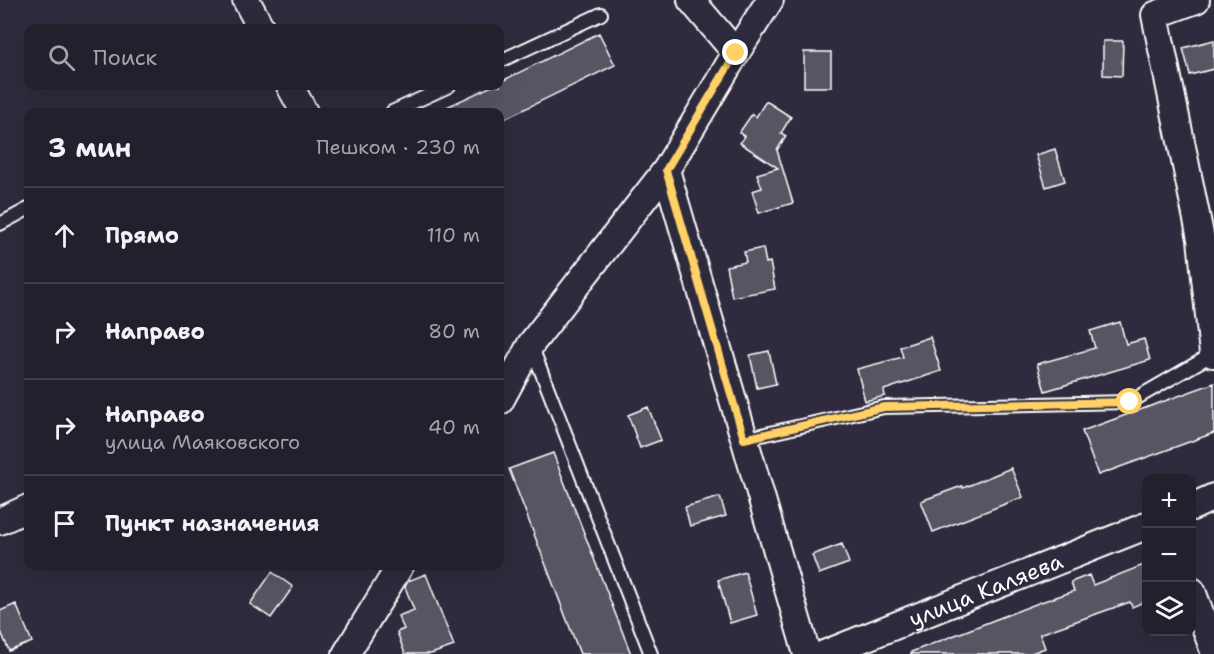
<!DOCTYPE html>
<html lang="ru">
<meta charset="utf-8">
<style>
:root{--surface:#23202e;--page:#2f2d3a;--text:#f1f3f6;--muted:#a3a3aa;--line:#403e4a}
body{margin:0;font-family:"Shantell Sans",sans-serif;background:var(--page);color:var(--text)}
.controls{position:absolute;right:18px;bottom:18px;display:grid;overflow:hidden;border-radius:12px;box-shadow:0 6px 24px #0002}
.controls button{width:54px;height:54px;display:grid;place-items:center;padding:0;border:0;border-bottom:2px solid var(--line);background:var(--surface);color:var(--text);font:30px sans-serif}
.stop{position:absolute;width:18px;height:18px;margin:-14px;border:4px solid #ffd166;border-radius:50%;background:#fff}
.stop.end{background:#ffd166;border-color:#fff;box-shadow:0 2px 6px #0008}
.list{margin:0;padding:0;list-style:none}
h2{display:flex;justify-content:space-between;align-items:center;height:78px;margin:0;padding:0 24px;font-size:26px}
h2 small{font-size:20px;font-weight:400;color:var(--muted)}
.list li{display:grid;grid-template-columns:39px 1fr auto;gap:18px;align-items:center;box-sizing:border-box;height:96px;padding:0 24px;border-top:2px solid var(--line)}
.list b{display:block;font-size:22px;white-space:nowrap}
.list p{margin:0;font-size:20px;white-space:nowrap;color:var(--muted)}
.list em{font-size:20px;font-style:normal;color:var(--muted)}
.icon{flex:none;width:33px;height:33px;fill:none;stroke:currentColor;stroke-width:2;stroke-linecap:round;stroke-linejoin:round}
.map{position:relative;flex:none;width:1214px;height:654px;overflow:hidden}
.search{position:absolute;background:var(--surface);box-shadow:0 6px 24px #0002;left:24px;top:24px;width:480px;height:66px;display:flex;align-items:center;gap:15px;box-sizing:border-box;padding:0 21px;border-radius:12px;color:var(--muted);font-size:22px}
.panel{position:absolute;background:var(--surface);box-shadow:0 6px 24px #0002;left:24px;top:108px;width:480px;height:462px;border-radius:12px}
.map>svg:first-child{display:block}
.building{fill:#595564;stroke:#fff;stroke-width:1.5}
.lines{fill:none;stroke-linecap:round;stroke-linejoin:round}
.lane-casing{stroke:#fff;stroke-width:16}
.street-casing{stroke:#fff;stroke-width:30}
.lane{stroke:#2f2a3d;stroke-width:12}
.street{stroke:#2f2a3d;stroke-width:26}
.route{stroke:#ffd166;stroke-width:8}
.labels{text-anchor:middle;stroke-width:4.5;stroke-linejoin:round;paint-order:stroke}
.street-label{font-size:22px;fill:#fff;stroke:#2f2a3d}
</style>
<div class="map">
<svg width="1214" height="654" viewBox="0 0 1214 654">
<rect width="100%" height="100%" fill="#2f2a3d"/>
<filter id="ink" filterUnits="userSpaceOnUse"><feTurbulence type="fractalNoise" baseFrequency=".0167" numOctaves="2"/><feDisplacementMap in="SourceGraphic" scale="12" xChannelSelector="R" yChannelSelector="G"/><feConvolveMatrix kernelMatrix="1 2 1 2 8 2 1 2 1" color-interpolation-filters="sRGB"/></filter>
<g filter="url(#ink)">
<path class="building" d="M 599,33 L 615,65 L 500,121 L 500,112 L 436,112 L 492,86 L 500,86 L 500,82 Z
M 1214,40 L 1214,69 L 1190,75 L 1183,48 Z
M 1103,41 L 1123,41 L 1122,76 L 1103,75 Z
M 804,52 L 831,52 L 831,87 L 804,87 Z
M 766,101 L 791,117 L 781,133 L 786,136 L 777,150 L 793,203 L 759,213 L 752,191 L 762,188 L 757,174 L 778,168 L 740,143 L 745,136 L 739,133 L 752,114 L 756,117 Z
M 1055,149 L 1065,181 L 1046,187 L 1036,155 Z
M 763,248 L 766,263 L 770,262 L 775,289 L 732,297 L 726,266 L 746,262 L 744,252 Z
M 1120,322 L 1126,344 L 1144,339 L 1150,360 L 1045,391 L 1037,364 L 1095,348 L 1090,331 Z
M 930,337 L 941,371 L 884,390 L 885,396 L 865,401 L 857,369 L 903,357 L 900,347 Z
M 769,351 L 776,384 L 757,388 L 750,355 Z
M 1214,383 L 1214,433 L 1098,475 L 1082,431 Z
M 648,407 L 661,440 L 640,448 L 628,415 Z
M 553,453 L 631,654 L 580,654 L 509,469 Z
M 1011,468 L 1023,497 L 933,532 L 921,501 L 962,486 L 963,488 Z
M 720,497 L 726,516 L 690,526 L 685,507 Z
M 842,544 L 849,563 L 819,574 L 812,555 Z
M 1146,564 L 1146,601 L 1132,607 L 1130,602 L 1040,634 L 1045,648 L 1029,654 L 911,654 L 911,652 L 1041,602 L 1074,591 L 1071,582 L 1089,575 L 1093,585 Z
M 272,572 L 293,587 L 271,618 L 250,604 Z
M 745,572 L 757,615 L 730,623 L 718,580 Z
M 426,574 L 454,646 L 431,654 L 405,654 L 397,632 L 404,629 L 398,616 L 414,610 L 405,587 L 408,581 Z
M 16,604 L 32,642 L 9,651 L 0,629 L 0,611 Z"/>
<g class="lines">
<defs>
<path id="lane" d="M 500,61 L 601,14
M 392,112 L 449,86
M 0,224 L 28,209
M 531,345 L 651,654
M 744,439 L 884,407 L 1130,402 L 1213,354"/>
<g id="street">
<path d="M 246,0 L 261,28"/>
<path d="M 691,0 L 736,53"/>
<path d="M 1196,0 L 1155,15 L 1201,239 L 1213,354 L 1214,354"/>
<path d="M 290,86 L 304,112"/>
<path d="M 666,170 L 807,654"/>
<path d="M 500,401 L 531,344 L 666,170 L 736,53 L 770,0"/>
<path d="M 1192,507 L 1214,497"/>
<path d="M 0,521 L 28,508"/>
<path d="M 1192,591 L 1214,651"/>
<path d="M 346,654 L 400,566"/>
<path id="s1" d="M 824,654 L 1146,526"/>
</g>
</defs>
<use href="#lane" class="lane-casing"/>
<use href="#street" class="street-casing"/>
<use href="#lane" class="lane"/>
<use href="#street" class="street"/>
</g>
</g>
<g class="lines" filter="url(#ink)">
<path class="route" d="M 736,53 L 666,170 L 744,439 L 884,407 L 1130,402"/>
</g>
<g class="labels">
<g class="street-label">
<text dy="8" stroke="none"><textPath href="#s1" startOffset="174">улица Каляева</textPath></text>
</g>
</g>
</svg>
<div class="controls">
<button>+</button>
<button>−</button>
<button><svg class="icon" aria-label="layers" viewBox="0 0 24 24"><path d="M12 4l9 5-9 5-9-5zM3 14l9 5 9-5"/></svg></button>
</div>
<div class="stop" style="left:1130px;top:402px"></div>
<div class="stop end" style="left:736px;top:53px"></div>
<div class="search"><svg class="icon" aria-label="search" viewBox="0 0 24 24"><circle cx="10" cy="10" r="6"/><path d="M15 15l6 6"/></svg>Поиск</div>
<section class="panel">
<h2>3 мин<small>Пешком · 230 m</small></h2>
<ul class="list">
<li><svg class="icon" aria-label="ahead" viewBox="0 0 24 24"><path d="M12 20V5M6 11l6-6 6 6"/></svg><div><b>Прямо</b></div><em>110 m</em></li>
<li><svg class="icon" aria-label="right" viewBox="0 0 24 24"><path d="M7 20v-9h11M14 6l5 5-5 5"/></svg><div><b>Направо</b></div><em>80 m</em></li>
<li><svg class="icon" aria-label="right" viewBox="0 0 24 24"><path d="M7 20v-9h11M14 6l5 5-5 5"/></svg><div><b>Направо</b><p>улица Маяковского</p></div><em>40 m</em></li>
<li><svg class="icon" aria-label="arrive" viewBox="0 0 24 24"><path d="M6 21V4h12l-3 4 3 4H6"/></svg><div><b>Пункт назначения</b></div></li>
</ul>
</section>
</div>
